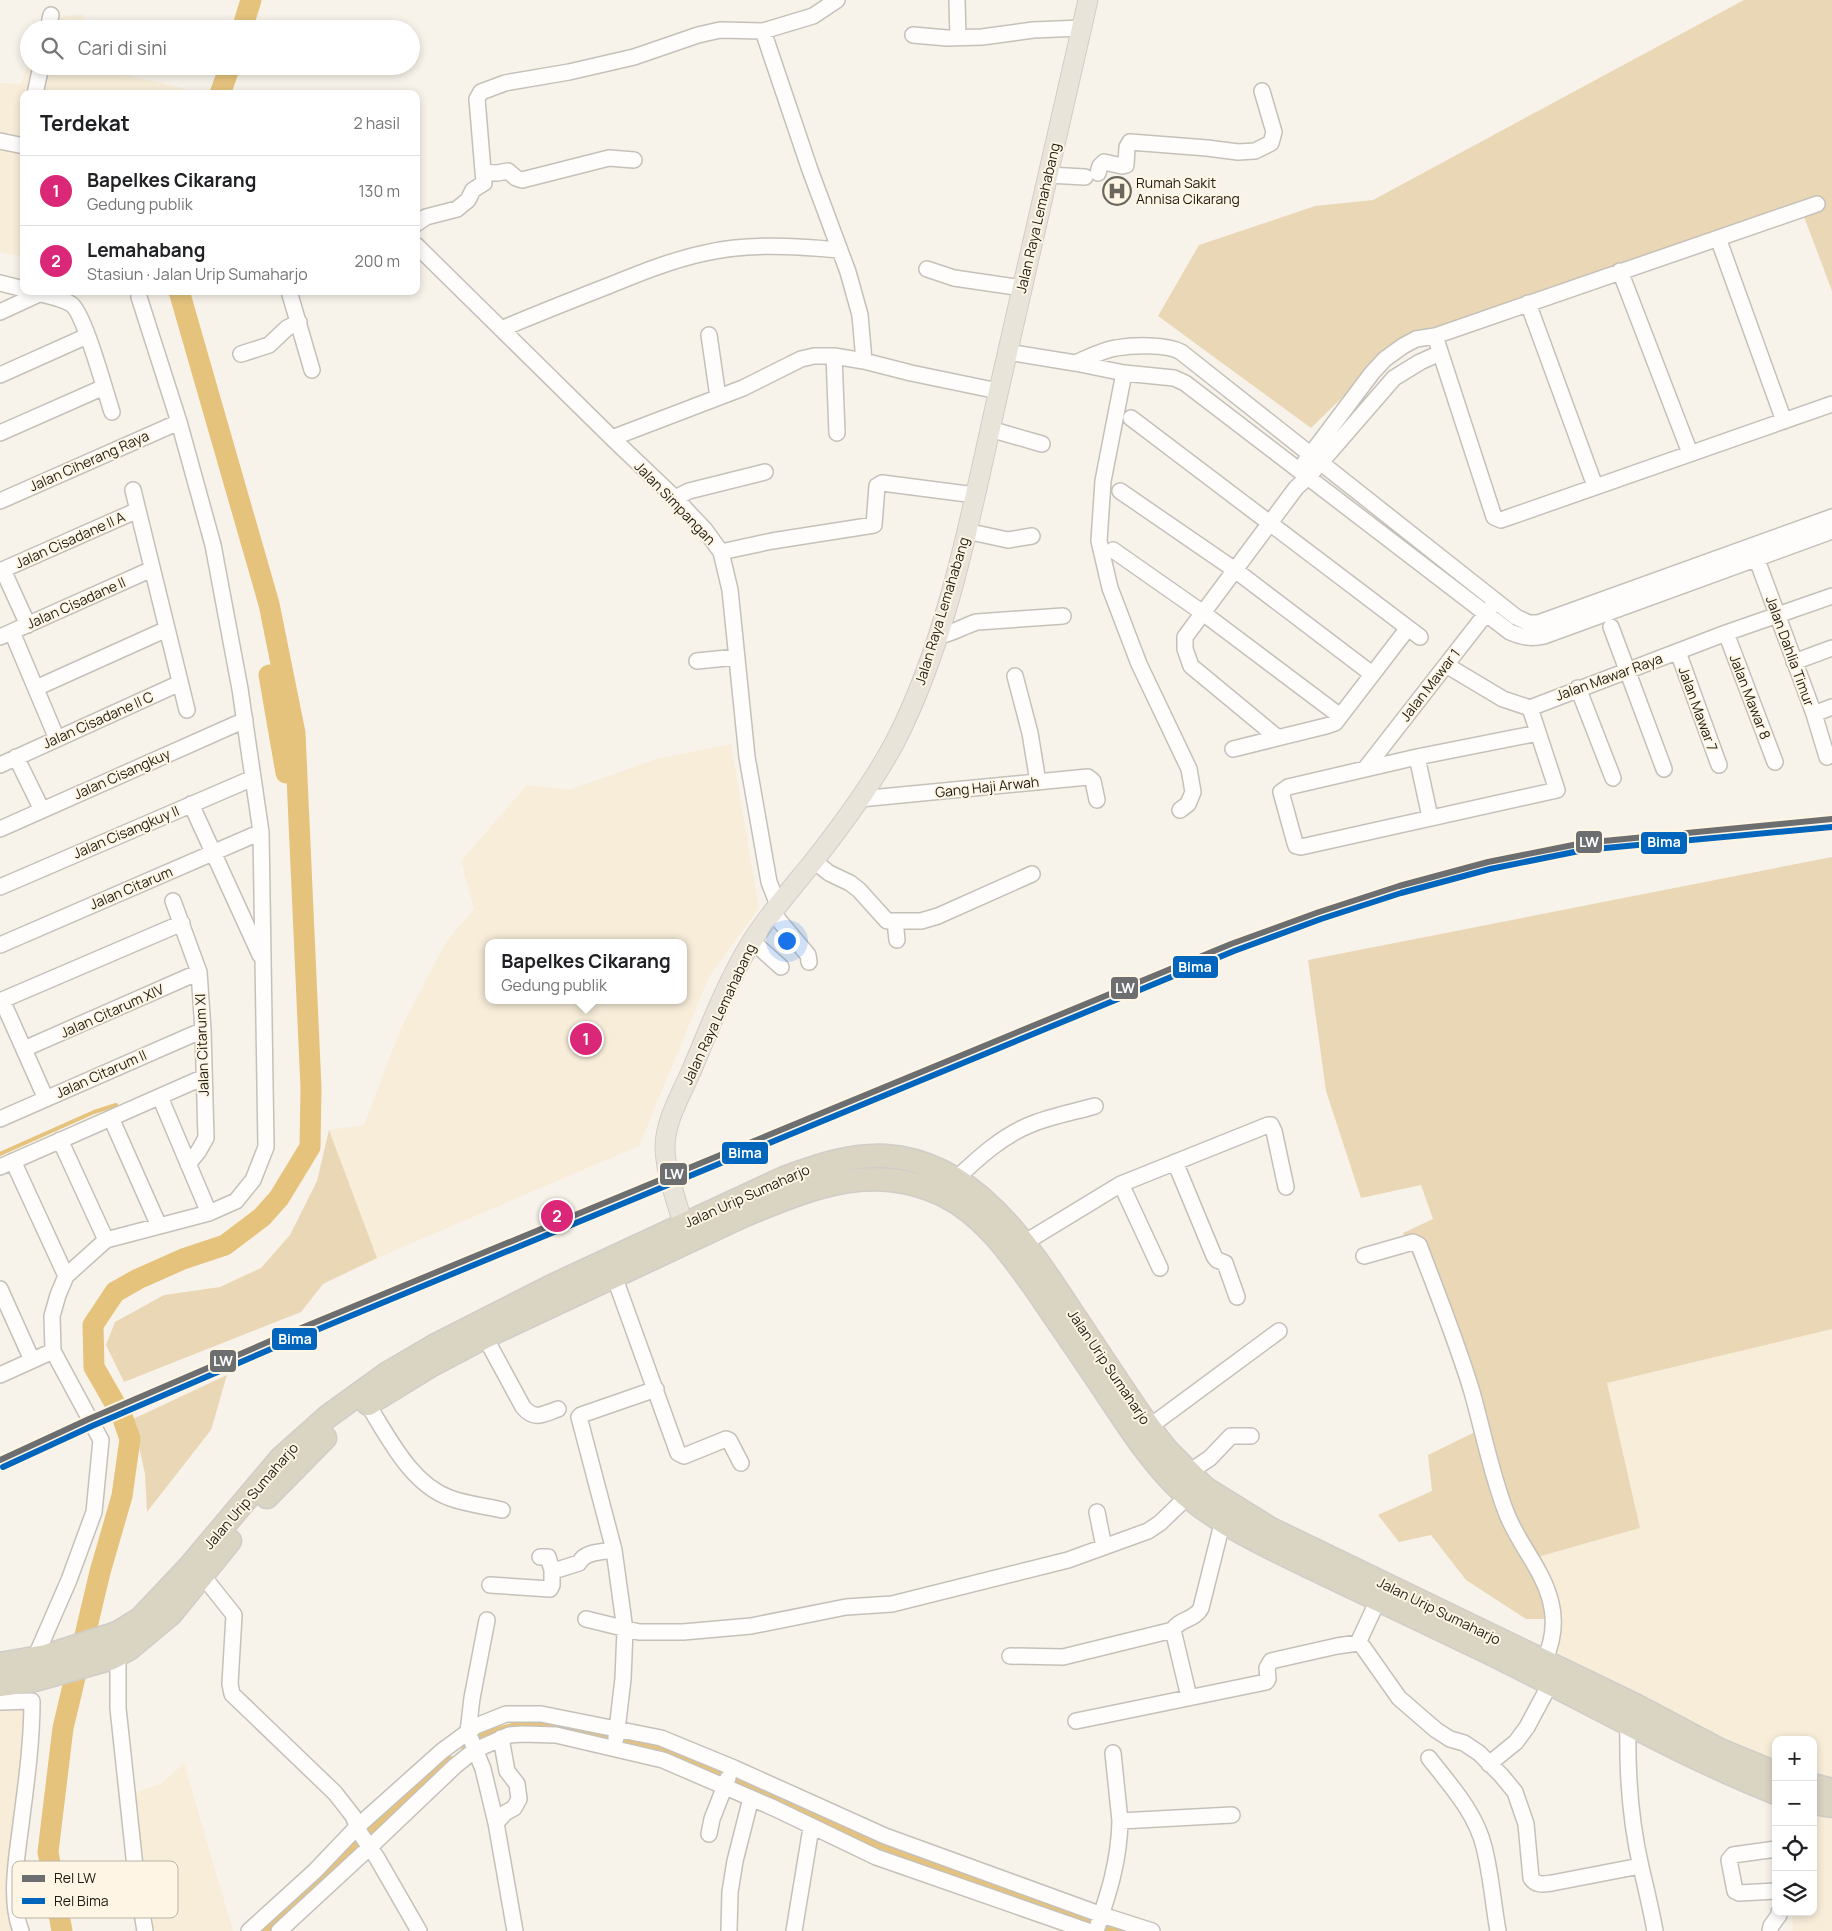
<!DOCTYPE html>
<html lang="id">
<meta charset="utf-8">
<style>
:root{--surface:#fff;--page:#f2f2f2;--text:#202124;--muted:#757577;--line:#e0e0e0;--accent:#db2777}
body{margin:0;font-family:Manrope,sans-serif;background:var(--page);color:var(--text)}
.controls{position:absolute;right:15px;bottom:15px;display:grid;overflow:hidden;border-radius:10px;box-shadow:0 2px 8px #0003}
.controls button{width:45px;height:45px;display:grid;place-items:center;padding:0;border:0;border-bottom:1px solid var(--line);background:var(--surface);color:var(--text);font:25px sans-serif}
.you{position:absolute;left:786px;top:940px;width:18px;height:18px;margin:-12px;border:4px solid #fff;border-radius:50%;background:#1a73e8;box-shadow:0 0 0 8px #1a73e833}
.badge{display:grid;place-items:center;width:32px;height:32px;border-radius:50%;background:var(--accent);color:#fff;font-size:16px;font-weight:700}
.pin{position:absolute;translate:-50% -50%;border:2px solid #fff;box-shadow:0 1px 5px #0006}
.popup{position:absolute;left:485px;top:939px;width:202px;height:65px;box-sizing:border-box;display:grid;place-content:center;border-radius:10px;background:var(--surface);filter:drop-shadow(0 1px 4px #0005);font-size:16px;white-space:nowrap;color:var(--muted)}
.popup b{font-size:19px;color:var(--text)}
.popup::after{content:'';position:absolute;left:50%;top:100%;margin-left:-10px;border:10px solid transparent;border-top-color:var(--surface)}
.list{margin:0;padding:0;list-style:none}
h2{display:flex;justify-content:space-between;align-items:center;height:65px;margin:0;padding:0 20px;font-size:21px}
h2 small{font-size:16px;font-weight:400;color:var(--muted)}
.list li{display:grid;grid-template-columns:32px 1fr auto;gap:15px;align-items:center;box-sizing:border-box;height:70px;padding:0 20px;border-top:1px solid var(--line)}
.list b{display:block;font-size:19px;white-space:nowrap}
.list p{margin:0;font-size:16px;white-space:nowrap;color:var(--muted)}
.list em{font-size:16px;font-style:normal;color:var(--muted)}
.icon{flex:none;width:28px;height:28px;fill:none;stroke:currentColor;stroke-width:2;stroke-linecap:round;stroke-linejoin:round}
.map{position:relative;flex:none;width:1832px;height:1931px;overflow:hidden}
.search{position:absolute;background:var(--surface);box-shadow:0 2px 8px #0003;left:20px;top:20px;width:400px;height:55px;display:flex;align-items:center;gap:12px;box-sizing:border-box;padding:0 18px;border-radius:28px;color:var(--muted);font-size:19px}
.panel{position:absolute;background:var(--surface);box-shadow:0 2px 8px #0003;left:20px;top:90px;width:400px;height:205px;border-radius:10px}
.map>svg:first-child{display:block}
.built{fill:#f7edd9;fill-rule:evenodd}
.green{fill:#ead7b5}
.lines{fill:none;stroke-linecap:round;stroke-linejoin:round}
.stream{stroke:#e5c37d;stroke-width:4}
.canal{stroke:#e5c37d;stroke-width:12}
.river{stroke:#e5c37d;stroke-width:21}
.minor-casing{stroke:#c5c1b9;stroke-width:18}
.major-casing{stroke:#d0cdc9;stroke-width:21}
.highway-casing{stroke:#d0cdc9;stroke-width:25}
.minor{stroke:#fefdfc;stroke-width:15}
.major{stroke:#e9e4da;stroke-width:19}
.highway{stroke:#dad4c3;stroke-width:22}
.rail-1-casing{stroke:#fef5e4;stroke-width:10}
.rail-2-casing{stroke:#fef5e4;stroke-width:10}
.rail-1{stroke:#6d6e70;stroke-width:6}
.rail-2{stroke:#0065bd;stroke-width:6}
.labels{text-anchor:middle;stroke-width:4;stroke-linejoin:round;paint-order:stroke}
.poi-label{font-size:14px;fill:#1f1b13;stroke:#fef5e4;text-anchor:start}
.street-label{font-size:14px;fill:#1f1b13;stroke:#fef5e4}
.key{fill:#fef5e4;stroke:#bbb4a5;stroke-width:1}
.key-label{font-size:14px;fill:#1f1b13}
.line-badge{stroke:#fef5e4;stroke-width:2}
.badge-label{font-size:14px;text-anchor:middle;font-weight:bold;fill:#fff}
</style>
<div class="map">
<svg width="1832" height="1931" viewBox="0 0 1832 1931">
<rect width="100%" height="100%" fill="#f8f3ea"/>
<path class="built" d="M 84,14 L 83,29 L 41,29 L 44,20 Z
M 29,64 L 29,66 L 87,66 L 186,89 L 185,94 L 24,94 L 24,257 L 0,252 L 0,83 L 21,84 Z
M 731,744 L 759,908 L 709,977 L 639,1146 L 377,1258 L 329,1130 L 364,1125 L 401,1028 L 446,942 L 474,909 L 461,861 L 527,785 L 569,790 L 656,759 ZM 488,943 L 684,943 L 684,1000 L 488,1000 Z
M 1832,1329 L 1832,1931 L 1793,1931 L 1792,1912 L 1813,1912 L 1813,1740 L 1776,1740 L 1776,1774 L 1551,1666 L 1562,1619 L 1534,1558 L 1640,1528 L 1607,1383 Z
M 39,1703 L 19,1888 L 23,1931 L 0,1931 L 0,1704 Z
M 184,1763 L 233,1931 L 136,1931 L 120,1797 L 161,1784 Z"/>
<path class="green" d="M 1744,0 L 1832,0 L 1832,291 L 1800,206 L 1401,340 L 1311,428 L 1158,316 L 1199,245 L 1315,206 L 1373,200 Z
M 1832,857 L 1832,1329 L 1607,1383 L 1640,1528 L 1534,1558 L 1562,1619 L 1526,1619 L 1466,1580 L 1431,1535 L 1399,1542 L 1378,1515 L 1432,1491 L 1428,1455 L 1477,1431 L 1443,1325 L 1403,1233 L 1433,1219 L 1421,1185 L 1361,1198 L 1326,1091 L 1308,960 Z
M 329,1130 L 377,1258 L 323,1284 L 301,1312 L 124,1382 L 106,1345 L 115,1322 L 164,1295 L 220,1287 L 261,1268 L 290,1235 L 317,1181 Z
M 227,1375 L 211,1430 L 147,1512 L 145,1474 L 133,1419 Z"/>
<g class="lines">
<path class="stream" d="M 0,1154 L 94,1112 L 116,1105"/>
<path class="canal" d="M 467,1747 L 477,1738 L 524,1726 L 585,1733 L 650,1749 L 709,1769 L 749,1786 L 871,1844 L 1119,1931
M 269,1931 L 409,1797 L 450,1762"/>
<path class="river" d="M 242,29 L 251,0
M 220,94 L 230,66
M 269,675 L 286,773
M 62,1931 L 48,1852 L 63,1728 L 100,1572 L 122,1496 L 130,1439 L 122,1416 L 94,1367 L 93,1325 L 115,1292 L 138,1279 L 183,1259 L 225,1245 L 262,1217 L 279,1198 L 310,1147 L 311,1088 L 295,733 L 269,604 L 179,291"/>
<defs>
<path id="minor" d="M 957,1 L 958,38
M 48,29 L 51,15
M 763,31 L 810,170 L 848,272 L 860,315 L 864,361
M 913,35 L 947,38 L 982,37 L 1033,30 L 1082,28
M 35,94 L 41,66
M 0,141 L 24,146
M 483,172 L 497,173 L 508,171 L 516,178 L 522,180 L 609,158 L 634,160
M 1098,173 L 1100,166 L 1104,162 L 1122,166 L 1126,165 L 1127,147 L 1130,142 L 1207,148 L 1238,152 L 1255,151 L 1271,143 L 1274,132 L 1262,91
M 1048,175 L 1085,177
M 1817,204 L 1435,336 L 1494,517 L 1501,520 L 1832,404
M 416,224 L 426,217 L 457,209 L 468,200 L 473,190 L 484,183 L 477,99 L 481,92 L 505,83 L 569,72 L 634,57 L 698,35 L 720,30 L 763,31 L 813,16 L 837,0
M 1718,238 L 1784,421
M 416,245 L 612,438 L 675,498 L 705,530 L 721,552 L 730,590 L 747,757 L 769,882 L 778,905
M 927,269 L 954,278 L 1022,288
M 1620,271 L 1690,453
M 0,283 L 24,289
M 30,291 C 43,295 60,297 71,304 C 84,312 106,394 112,412
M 289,291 L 312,370
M 1528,303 L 1595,486
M 0,312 L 39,294
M 501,329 C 537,314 572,300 608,286 C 640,273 672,260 705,253 C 748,243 795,246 839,250
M 709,335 L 718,397
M 1008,352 L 1075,363
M 241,354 L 269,345 L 287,328 L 299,322
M 834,356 L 837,433
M 1124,373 L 1103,481 L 1099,541 L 1110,588 L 1139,664 L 1189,769 L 1193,792 L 1188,804 L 1180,810
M 0,375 L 87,336
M 1131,418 L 1420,637
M 990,429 L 1042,444
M 0,433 L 104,387
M 612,438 L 743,388 L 801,359 L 814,356 L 834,356 L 864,361 L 911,373 L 998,391
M 1305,462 L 1372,373 L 1385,359 L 1403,346 L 1416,339 L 1435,336
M 133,490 L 187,710
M 1120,491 L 1235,570 L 1372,674
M 675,498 L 689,491 L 765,472
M 0,501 L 179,422
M 1832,517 L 1538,623 L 1529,623 L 1516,617 L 1181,352 C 1167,344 1133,345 1116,348 C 1102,350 1088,358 1075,363 L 1124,373 L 1174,378 L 1185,383 L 1510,632 C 1522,637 1531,639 1544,636 L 1832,531
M 966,531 L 1008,540 L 1032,536
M 1753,549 L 1814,714 L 1827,757
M 1113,550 L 1203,613 L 1340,716
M 721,552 L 772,541 L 874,525 L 877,486 L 882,483 L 975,495
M 3,570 L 28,625
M 0,571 L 138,510
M 1611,627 L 1664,769
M 12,632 L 57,739
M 1726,633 L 1775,762
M 938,636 C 953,634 963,626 977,622 L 1063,616
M 0,637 L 152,569
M 1678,652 L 1719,765
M 697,661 L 737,657
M 1794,662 L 1832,648
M 1446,665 L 1503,699 L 1530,708 L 1726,633 L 1832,596
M 1015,676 L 1030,733 L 1038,782
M 36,688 L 167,629
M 1578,688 L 1613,778
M 1530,708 L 1557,790 L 1301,847 L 1296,846 L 1295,843 L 1281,792 L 1288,787 L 1417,757 L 1538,733
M 1814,714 L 1832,707
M 1278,738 L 1191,666 L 1185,649 L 1185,637 L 1296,488 L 1309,476 L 1394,378 L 1420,362 L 1440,353
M 1233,749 L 1326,726 L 1335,723 L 1408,628
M 16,757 L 42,810
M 1417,757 L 1430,817
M 0,765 L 180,683
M 1365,769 L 1492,606
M 860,799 L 1088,777 L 1093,781 L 1097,800
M 191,804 L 260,955
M 0,829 L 245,720
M 814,861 L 829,873 L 850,883 L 859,890 L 887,921 L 921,921 L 938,916 L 1032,874
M 0,887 L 253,778
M 173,901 L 199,972 L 203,1030 L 206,1138 L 198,1152 L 188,1164
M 772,912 L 808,955 L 809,962
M 895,921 L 897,940
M 752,941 L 781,967
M 0,945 L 261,832
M 2,1000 L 46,1099
M 0,1001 L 182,923
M 24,1049 L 199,972
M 160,1097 L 209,1213
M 111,1118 L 159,1226
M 0,1119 L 203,1030
M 60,1140 L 106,1240
M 13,1161 L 66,1276
M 1175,1162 L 1214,1256 L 1217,1260 L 1225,1263 L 1237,1297
M 0,1167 L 204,1077
M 956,1179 C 978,1158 1003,1135 1032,1124 C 1052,1116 1074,1112 1095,1106
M 1121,1184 L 1160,1268
M 1024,1243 L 1121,1184 L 1268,1125 L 1271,1125 L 1274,1131 L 1286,1187
M 1364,1256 L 1413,1242 L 1419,1245 C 1437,1293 1457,1342 1472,1392 C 1483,1431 1491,1473 1506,1512 C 1518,1544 1543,1569 1551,1603 C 1556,1623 1552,1644 1544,1662
M 614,1276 L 678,1453 L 684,1456 L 726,1439 L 729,1440 L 741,1463
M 0,1289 L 32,1360
M 485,1337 L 523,1407 C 535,1421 543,1414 558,1409
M 0,1375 L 53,1351 L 52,1316 L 58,1295 L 66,1276 L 106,1240 L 209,1213 L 236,1201 L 253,1180 L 266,1147 L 261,832 L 240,689 L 213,545 L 179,422 L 139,297
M 368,1405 C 389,1438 411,1484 450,1498 C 466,1504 485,1506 502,1510
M 1149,1427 L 1279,1331
M 1188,1473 L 1210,1458 L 1231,1436 L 1251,1436
M 1097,1512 L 1104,1547
M 540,1557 L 548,1557 L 552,1570 L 560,1569 L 579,1563 C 585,1551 603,1552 614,1550
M 203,1576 L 234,1615 L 230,1684 L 232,1694 L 335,1793 L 353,1816 L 360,1833 L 377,1858 L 419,1931
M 490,1585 L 550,1589 L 552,1585 L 552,1570
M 586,1619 L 639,1632 L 683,1632 L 751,1626 L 846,1607 L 892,1604 L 1068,1560 L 1148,1531 L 1160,1523 L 1188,1496
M 487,1620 L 472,1698 L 468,1732 L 483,1769 L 496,1823 L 515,1931
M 1173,1630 L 1189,1697
M 1358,1643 L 1378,1600
M 118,1656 L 118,1708 L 136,1876 L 145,1931
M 1010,1656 L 1063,1657 L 1173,1630 C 1179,1619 1195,1620 1201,1608 L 1223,1520
M 35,1658 L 69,1580 L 94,1512 L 101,1440 L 53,1351
M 0,1702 L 32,1701 C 32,1739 27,1778 22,1816 C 18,1851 8,1898 21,1931
M 1076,1721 L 1266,1682 L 1268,1679 L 1267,1668 L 1271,1661 L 1337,1646 L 1358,1643 L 1363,1647 L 1399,1698 L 1436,1730 L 1450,1739 L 1464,1743 L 1479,1753 L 1501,1775 L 1515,1792 L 1526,1824 L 1531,1878 C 1536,1886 1544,1884 1552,1883 L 1640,1866
M 1628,1725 C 1627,1772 1630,1820 1641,1867 C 1646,1888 1651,1909 1655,1931
M 616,1738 L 623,1679 L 625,1630 L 614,1550 L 579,1417 L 581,1415 L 656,1389
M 1113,1753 L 1120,1821
M 1429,1758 C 1450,1785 1476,1813 1484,1847 C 1491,1874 1493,1903 1498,1931
M 1489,1764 L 1516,1742 L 1527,1727 L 1550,1684
M 496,1823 L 505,1813 L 514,1808 L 519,1799 L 517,1784 L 507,1771 L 501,1738
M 709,1834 L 712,1819 L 728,1778
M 1776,1849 L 1733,1855 L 1729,1860 L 1735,1891 L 1739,1893 L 1776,1891
M 249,1931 L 315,1871 L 357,1827 L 442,1751 L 476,1726 L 506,1714 L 541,1714 L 661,1738 L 734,1768 L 885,1836 L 1102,1915 L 1152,1931
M 279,1931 L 370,1847 L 455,1766 L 475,1750 L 509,1735 L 522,1734 L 556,1735 L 663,1760 L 774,1808 L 876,1857 L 1088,1931
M 729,1931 L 730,1892 L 735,1861 L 751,1798
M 794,1931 L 811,1828
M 1096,1931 C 1109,1892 1119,1862 1120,1821 L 1232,1815
M 1770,1931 L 1771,1926 L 1779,1915 L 1779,1912"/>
<path id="major" d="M 683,1224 C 677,1202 665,1170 665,1147 C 665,1120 683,1091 693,1067 C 711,1024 728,980 752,941 C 770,913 792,888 813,862 C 843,824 872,785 895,742 C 949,637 972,508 998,394 C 1027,262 1058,131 1088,0"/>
<path id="highway" d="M 368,1404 L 430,1366 L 485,1337 L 745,1215 C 813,1187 874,1161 945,1196 C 983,1215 1009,1252 1033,1285 C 1059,1323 1085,1361 1111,1400 C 1133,1433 1155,1467 1185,1494 C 1220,1525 1274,1550 1316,1570 C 1369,1595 1422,1621 1475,1646 C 1576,1694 1672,1752 1776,1793
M 267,1497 L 325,1438
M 0,1664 L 46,1656 L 108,1636 L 119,1632 L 140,1619 L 190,1566 L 281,1458 L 327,1417 L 388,1373 L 434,1346 L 556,1284 L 784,1178 C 817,1166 851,1154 886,1156 C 978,1162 1032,1252 1077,1320 C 1101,1356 1124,1392 1149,1427 L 1166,1449 L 1205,1488 L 1271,1529 L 1637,1706 L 1720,1750 L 1776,1773
M 0,1685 L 35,1680 L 110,1659 L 129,1649 L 171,1614 L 230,1541
M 1813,1785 L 1832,1790
M 1813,1803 L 1832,1806"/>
</defs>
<use href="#minor" class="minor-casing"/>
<use href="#major" class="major-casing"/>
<use href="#highway" class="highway-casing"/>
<use href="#minor" class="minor"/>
<use href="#major" class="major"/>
<use href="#highway" class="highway"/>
<defs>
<path id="rail-1" d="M 0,1460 L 89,1419 L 282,1336 L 1231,944 L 1319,912 L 1399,886 L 1488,862 L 1583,843 L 1832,819"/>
<path id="rail-2" d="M 3,1467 L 92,1426 L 285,1343 L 1234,951 L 1321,919 L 1401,893 L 1490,869 L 1584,850 L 1832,827"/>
</defs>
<use href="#rail-1" class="rail-1-casing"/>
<use href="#rail-2" class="rail-2-casing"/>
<use href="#rail-1" class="rail-1"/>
<use href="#rail-2" class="rail-2"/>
</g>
<defs>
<symbol id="hospital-ring" viewBox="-11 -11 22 22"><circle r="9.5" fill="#fef5e4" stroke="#6b675e" stroke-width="1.5"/><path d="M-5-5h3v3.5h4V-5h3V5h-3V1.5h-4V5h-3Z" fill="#6b675e"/></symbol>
</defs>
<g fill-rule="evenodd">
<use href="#hospital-ring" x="1101" y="175" width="32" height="32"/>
</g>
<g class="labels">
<g class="poi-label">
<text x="1136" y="188">Rumah Sakit<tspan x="1136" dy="16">Annisa Cikarang</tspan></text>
</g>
<g class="street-label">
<text transform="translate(1038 218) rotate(-77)" y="5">Jalan Raya Lemahabang</text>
<text transform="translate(89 461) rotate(-24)" y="5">Jalan Ciherang Raya</text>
<text transform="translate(675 503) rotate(46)" y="5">Jalan Simpangan</text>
<text transform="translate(70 540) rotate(-24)" y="5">Jalan Cisadane II A</text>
<text transform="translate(76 603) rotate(-24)" y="5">Jalan Cisadane II</text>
<text transform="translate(942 611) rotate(-73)" y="5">Jalan Raya Lemahabang</text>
<text transform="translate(1790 651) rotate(70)" y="5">Jalan Dahlia Timur</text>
<text transform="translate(1609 677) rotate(-20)" y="5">Jalan Mawar Raya</text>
<text transform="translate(1430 685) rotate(-52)" y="5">Jalan Mawar 1</text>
<text transform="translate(1750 697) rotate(69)" y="5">Jalan Mawar 8</text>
<text transform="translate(1698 709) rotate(70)" y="5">Jalan Mawar 7</text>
<text transform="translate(98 720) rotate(-24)" y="5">Jalan Cisadane II C</text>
<text transform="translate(122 774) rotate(-24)" y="5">Jalan Cisangkuy</text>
<text transform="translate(987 787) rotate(-6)" y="5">Gang Haji Arwah</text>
<text transform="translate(126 832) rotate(-23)" y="5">Jalan Cisangkuy II</text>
<text transform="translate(131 888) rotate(-23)" y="5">Jalan Citarum</text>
<text transform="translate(112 1011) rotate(-24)" y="5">Jalan Citarum XIV</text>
<text transform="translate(719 1014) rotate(-65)" y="5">Jalan Raya Lemahabang</text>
<text transform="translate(202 1045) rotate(-92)" y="5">Jalan Citarum XI</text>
<text transform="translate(101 1074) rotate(-24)" y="5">Jalan Citarum II</text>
<text transform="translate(747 1196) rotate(-24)" y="5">Jalan Urip Sumaharjo</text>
<text transform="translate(1109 1367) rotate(56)" y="5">Jalan Urip Sumaharjo</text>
<text transform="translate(251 1496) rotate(-49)" y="5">Jalan Urip Sumaharjo</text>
<text transform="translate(1439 1611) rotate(26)" y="5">Jalan Urip Sumaharjo</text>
</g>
</g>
<rect x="12" y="1861" width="166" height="57" rx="8" class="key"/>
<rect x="22" y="1875" width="23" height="7" fill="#6d6e70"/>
<rect x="22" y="1898" width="23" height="6" fill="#0065bd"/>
<g class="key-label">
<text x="54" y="1883">Rel LW</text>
<text x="54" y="1906">Rel Bima</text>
</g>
<g class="line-badge">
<rect x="1575" y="830" width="28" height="24" rx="5" fill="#6d6e70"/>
<rect x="1640" y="831" width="48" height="24" rx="5" fill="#0065bd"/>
<rect x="1172" y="955" width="47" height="24" rx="5" fill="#0065bd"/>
<rect x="1110" y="976" width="29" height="24" rx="5" fill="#6d6e70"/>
<rect x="721" y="1141" width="48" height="24" rx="5" fill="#0065bd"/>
<rect x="659" y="1162" width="29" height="24" rx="5" fill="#6d6e70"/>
<rect x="271" y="1327" width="47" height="24" rx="5" fill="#0065bd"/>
<rect x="209" y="1349" width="28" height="24" rx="5" fill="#6d6e70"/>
</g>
<g class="badge-label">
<text x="1589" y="847">LW</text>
<text x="1664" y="847">Bima</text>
<text x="1195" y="972">Bima</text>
<text x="1125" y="993">LW</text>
<text x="745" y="1158">Bima</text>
<text x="674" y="1179">LW</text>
<text x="295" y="1344">Bima</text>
<text x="223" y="1366">LW</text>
</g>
</svg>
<div class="controls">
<button>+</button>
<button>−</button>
<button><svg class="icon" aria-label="locate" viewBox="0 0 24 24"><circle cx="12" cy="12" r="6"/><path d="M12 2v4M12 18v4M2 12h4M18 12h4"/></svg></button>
<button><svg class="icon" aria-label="layers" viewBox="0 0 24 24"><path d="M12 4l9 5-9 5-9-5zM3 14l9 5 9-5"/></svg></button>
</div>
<div class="you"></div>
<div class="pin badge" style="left:586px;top:1039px">1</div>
<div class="popup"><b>Bapelkes Cikarang</b>Gedung publik</div>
<div class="pin badge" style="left:557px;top:1216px">2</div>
<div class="search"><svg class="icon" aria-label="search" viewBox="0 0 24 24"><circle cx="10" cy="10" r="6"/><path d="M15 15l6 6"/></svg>Cari di sini</div>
<section class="panel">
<h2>Terdekat<small>2 hasil</small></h2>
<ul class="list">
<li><span class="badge">1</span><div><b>Bapelkes Cikarang</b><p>Gedung publik</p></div><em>130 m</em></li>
<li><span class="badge">2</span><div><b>Lemahabang</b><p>Stasiun · Jalan Urip Sumaharjo</p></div><em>200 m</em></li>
</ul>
</section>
</div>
